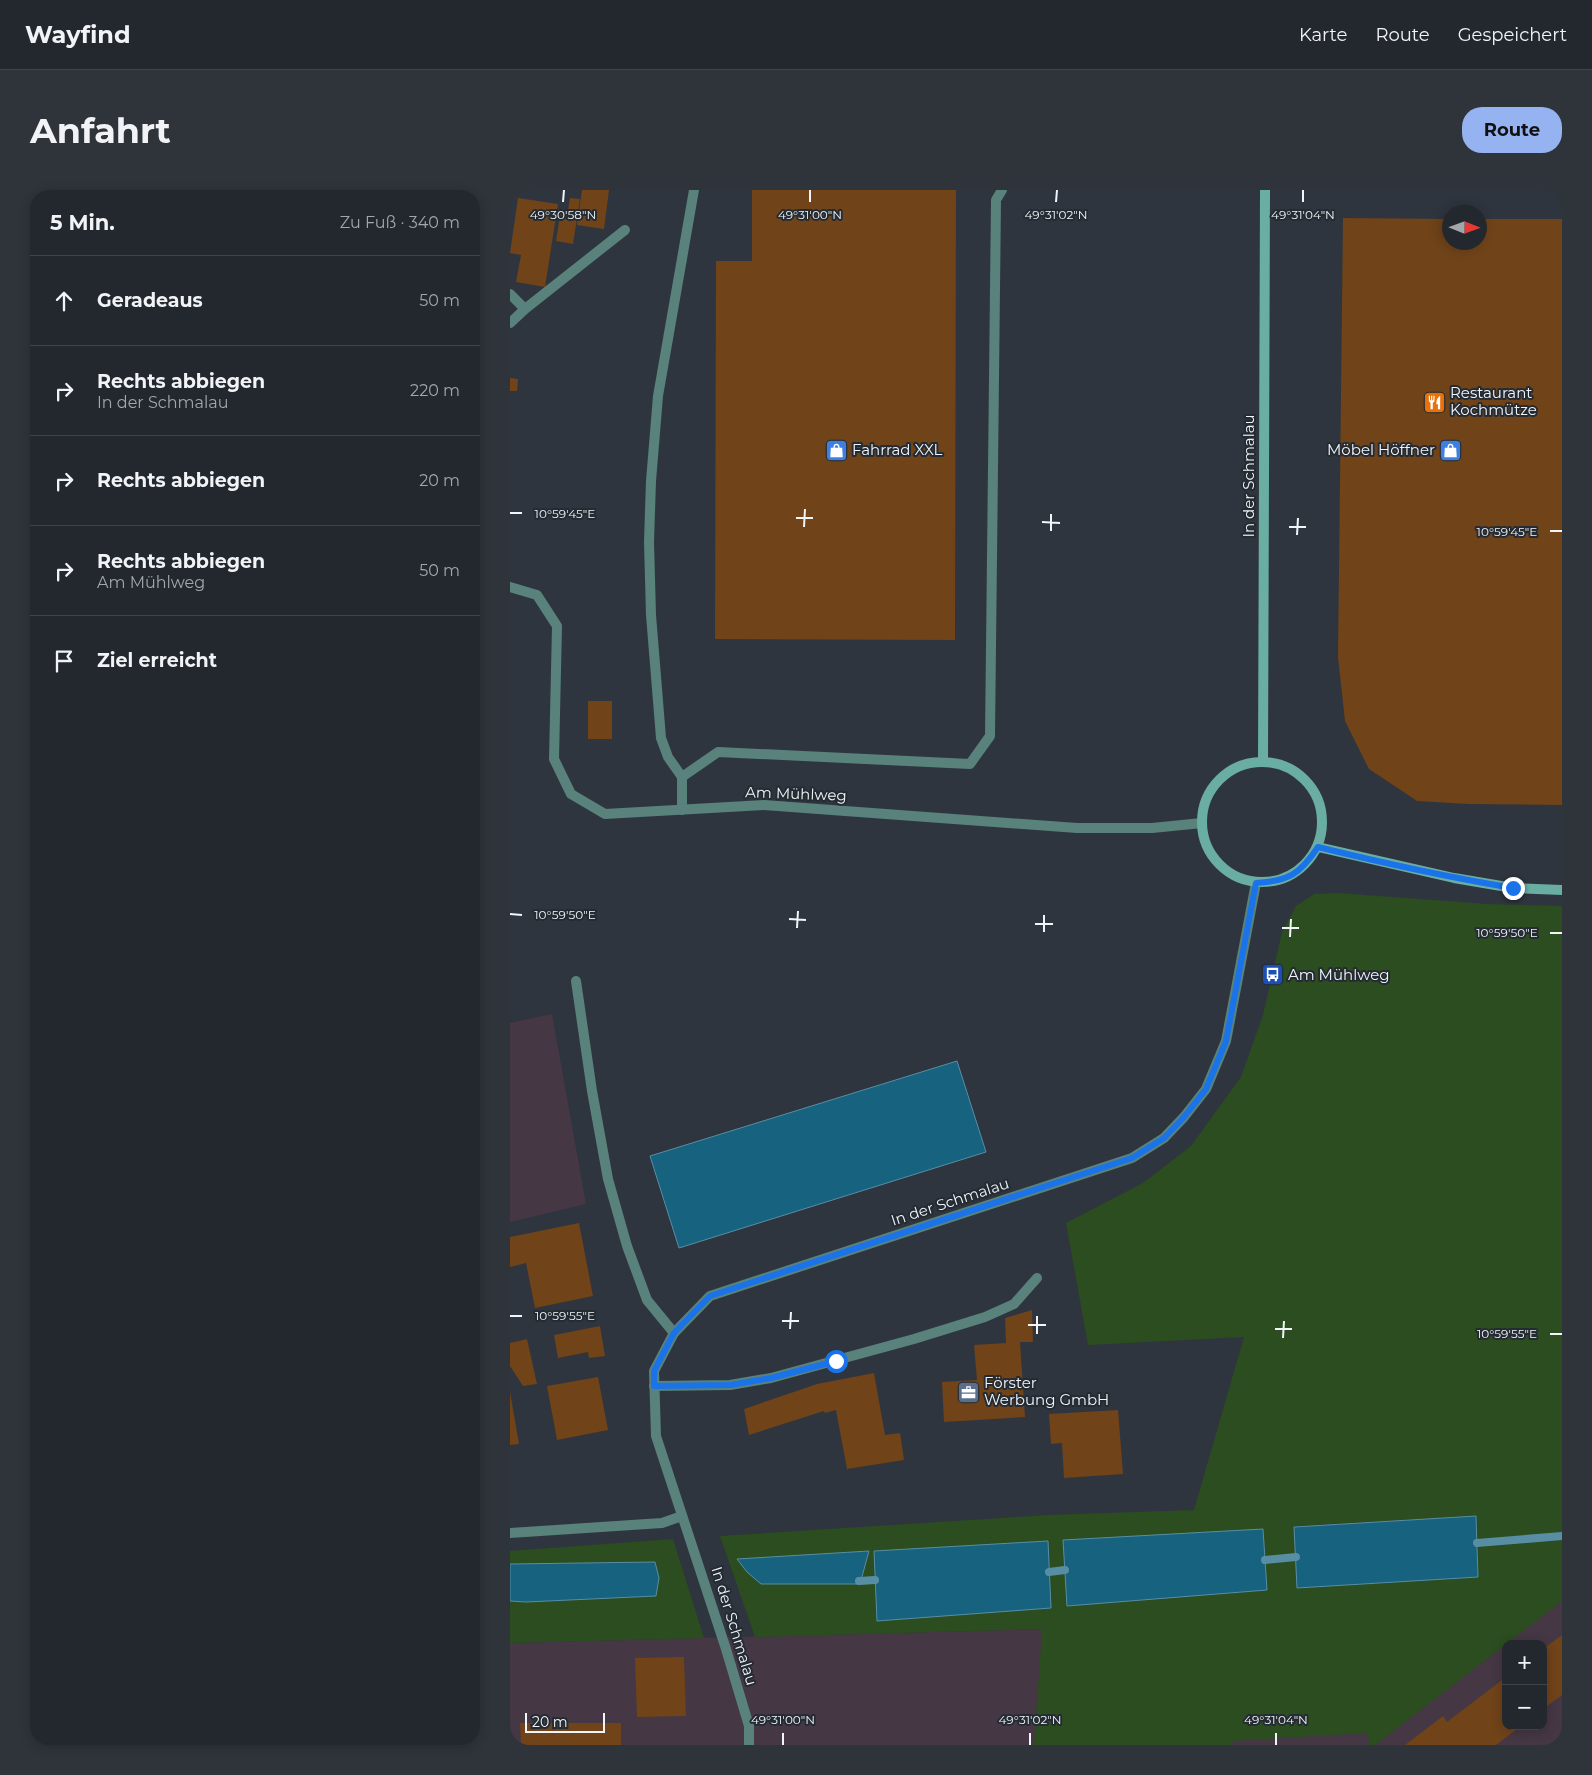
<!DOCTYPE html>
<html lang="de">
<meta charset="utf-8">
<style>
:root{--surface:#23282e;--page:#2f343a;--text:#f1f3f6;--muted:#a3a6aa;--line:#40444a;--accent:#95b2f1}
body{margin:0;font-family:Montserrat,sans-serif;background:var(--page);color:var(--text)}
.controls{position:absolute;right:15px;bottom:15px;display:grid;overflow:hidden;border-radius:10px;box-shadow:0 2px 12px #0003}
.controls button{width:45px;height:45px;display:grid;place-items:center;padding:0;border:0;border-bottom:1px solid var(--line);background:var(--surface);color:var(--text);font:25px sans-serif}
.compass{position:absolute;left:932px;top:15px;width:45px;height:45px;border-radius:50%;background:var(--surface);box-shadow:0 2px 12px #0003;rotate:91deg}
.scale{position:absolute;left:15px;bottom:12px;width:80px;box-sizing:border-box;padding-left:5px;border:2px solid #f1f5fa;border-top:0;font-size:14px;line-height:18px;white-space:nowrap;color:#f1f5fa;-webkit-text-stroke:4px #252b33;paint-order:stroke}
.stop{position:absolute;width:15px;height:15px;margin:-11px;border:4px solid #1a73e8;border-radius:50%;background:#fff}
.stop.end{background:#1a73e8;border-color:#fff;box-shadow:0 1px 5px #0008}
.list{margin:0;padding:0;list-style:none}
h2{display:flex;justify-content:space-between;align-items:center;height:65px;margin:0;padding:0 20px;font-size:21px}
h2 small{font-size:16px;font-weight:400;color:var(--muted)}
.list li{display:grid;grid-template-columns:32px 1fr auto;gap:15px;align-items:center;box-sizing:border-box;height:90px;padding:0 20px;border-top:1px solid var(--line)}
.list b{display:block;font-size:19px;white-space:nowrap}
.list p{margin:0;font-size:16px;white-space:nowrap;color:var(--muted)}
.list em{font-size:16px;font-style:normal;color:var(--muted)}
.icon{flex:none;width:28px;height:28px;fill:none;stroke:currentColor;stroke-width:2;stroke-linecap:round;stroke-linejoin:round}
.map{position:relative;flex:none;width:1052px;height:1555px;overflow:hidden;border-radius:20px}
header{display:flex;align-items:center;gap:30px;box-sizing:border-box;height:70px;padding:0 25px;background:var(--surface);border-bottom:1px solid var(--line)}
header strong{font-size:24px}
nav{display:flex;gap:28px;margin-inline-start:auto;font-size:18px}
.intro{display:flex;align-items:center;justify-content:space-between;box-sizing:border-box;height:120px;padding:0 30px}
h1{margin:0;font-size:35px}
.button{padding:12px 22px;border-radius:20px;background:var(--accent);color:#111;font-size:18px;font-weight:700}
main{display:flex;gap:30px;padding:0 30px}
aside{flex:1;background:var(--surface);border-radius:20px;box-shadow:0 2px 12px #0003}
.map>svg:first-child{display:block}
.industrial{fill:#453744;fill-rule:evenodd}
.green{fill:#2b4d1f;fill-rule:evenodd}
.water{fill:#17627f;stroke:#588ea4}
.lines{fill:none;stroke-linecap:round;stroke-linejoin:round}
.stream{stroke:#588ea4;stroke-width:8}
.building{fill:#704319}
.service{stroke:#58827b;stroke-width:10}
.minor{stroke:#58827b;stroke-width:10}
.secondary{stroke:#69ada3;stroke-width:10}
.route{stroke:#1a73e8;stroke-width:6}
.ticks{fill:none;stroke:#f1f5fa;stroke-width:2}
.labels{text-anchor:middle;stroke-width:4;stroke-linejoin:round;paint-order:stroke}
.poi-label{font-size:15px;fill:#f1f5fa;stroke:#252b33;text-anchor:start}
.street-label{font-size:15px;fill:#f1f5fa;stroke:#252b33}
.ticks-label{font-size:12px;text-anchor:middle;fill:#f1f5fa;stroke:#252b33;stroke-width:4;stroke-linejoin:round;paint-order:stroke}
</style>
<header>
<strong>Wayfind</strong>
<nav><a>Karte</a><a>Route</a><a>Gespeichert</a></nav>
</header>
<div class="intro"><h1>Anfahrt</h1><a class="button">Route</a></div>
<main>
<aside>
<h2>5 Min.<small>Zu Fuß · 340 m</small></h2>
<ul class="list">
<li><svg class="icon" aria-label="ahead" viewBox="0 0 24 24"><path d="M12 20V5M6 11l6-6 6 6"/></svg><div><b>Geradeaus</b></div><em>50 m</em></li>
<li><svg class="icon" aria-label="right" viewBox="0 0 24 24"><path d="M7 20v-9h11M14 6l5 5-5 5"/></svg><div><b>Rechts abbiegen</b><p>In der Schmalau</p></div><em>220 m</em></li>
<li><svg class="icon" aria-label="right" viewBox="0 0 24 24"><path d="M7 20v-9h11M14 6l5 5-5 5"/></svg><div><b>Rechts abbiegen</b></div><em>20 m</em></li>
<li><svg class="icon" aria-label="right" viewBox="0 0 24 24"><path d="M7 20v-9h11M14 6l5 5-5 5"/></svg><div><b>Rechts abbiegen</b><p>Am Mühlweg</p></div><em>50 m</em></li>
<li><svg class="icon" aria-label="arrive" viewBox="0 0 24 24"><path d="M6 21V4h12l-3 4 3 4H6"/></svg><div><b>Ziel erreicht</b></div></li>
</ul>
</aside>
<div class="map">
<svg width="1052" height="1555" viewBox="0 0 1052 1555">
<rect width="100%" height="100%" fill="#2f353e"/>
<path class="industrial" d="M 42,824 L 76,1014 L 0,1032 L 0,833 Z
M 1052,1388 L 1052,1555 L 0,1555 L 0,1453 L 533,1439 ZM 996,1454 L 1033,1454 L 1033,1536 L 996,1536 Z"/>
<path class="green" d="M 828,703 L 977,714 L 1052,716 L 1052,1411 L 865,1555 L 859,1555 L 858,1543 L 722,1551 L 722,1555 L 524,1555 L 532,1439 L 245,1447 L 210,1346 L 539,1325 L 684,1320 L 734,1147 L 578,1155 L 556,1033 L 633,993 L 681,956 L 731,887 L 753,825 L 772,742 L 786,716 L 804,704 ZM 966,1326 L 968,1387 L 787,1398 L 785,1336 ZM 753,1339 L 757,1400 L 557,1416 Z
M 163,1349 L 194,1448 L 0,1453 L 0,1411 L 16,1412 L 145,1372 L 0,1374 L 0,1361 Z"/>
<path class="water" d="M 447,871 L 476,962 L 169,1058 L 140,966 Z
M 966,1326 L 968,1387 L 787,1398 L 784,1337 Z
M 753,1339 L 757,1400 L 557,1416 L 553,1350 Z
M 538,1351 L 541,1418 L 367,1431 L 364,1361 Z
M 359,1361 L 350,1394 L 251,1394 L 237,1382 L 227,1369 Z
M 145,1372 L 149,1388 L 146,1406 L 16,1412 L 0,1411 L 0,1374 Z"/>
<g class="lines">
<path class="stream" d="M 967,1353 L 1052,1346
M 755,1370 L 786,1367
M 539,1382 L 555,1380
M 349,1391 L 365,1390"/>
</g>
<path class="building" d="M 72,0 L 99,0 L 94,39 L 67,35 Z
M 242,0 L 446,0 L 445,450 L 205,449 L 206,71 L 242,71 Z
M 8,8 L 48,14 L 35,97 L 6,92 L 11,65 L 0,63 Z
M 60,8 L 70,9 L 63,54 L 46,51 L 51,19 L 58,20 Z
M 833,28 L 939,29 L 939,52 L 969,52 L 969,29 L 1052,29 L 1052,615 L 958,614 L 907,611 L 859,579 L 835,531 L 828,467 Z
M 0,188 L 8,189 L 7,201 L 0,201 Z
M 78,511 L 102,511 L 102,549 L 78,549 Z
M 69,1033 L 83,1106 L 25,1118 L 16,1073 L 0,1077 L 0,1047 Z
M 522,1120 L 523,1152 L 510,1152 L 515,1227 L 434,1232 L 432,1192 L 467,1190 L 464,1155 L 496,1153 L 495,1128 Z
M 90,1136 L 95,1166 L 79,1168 L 78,1162 L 48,1168 L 44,1145 Z
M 17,1149 L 27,1194 L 13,1196 L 0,1176 L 0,1153 Z
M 364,1183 L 375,1245 L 390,1243 L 394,1270 L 337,1279 L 326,1220 L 315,1223 L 314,1221 L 239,1245 L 234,1219 L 307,1194 Z
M 88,1187 L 98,1240 L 47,1250 L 37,1196 Z
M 0,1202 L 9,1254 L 0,1255 Z
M 608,1220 L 613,1284 L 554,1288 L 552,1253 L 541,1254 L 539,1224 Z
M 1052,1445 L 1052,1505 L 1033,1519 L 1033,1459 Z
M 174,1467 L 176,1526 L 127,1527 L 125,1468 Z
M 996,1487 L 996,1536 L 1011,1536 L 986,1555 L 895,1555 L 933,1526 L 937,1532 Z
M 10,1533 L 43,1533 L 43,1549 L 44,1533 L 111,1533 L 111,1555 L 11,1555 Z"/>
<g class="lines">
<path class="service" d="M 0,104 L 15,119
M 0,133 L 15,119 L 115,40
M 172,587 L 158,567 L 151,548 L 141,425 L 139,352 L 141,291 L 148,206 L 184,0
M 172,620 L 172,587 L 208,562 L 460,574 L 480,546 L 486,10 L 492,0
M 66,791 L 82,901 L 98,989 L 117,1056 L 137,1110 L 164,1143
M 144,1196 L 220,1195 L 261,1188 L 404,1149 L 475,1127 L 504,1114 L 527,1088
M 0,1343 L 152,1333 L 172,1326"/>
<path class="minor" d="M 0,397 L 27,405 L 47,436 L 44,569 L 61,604 L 95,624 L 254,615 L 567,638 L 642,638 L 692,633
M 239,1555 L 239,1536 L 216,1459 L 146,1246 L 144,1181 L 164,1143 L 200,1106 L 622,968 L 654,948 L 674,927 L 696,899 L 716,851 L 746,693"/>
<path class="secondary" d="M692 632a60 60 0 1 1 120 0a60 60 0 1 1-120 0Z
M 753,572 L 755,0
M 808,657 L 944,688 L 1003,698 L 1052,700"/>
</g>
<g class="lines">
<path class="route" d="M 326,1171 L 261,1188 L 220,1195 L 144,1196 L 144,1181 L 164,1143 L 200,1106 L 622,968 L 654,948 L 674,927 L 696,899 L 716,851 L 746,693 C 779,691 790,684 808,657 C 873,673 937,687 1003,698"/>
</g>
<path class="ticks" d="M 53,12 L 54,0M 300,12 L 300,0M 546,12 L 547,0M 793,12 L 793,0M 0,323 L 12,323M 286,328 L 303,328M 532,332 L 550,333M 294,337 L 295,319M 779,337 L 796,337M 541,341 L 541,324M 1040,341 L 1052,341M 787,345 L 788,328M 0,724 L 12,725M 279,729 L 296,730M 525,734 L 543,734M 287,738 L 288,721M 772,738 L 789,738M 534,742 L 534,725M 1040,743 L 1052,743M 780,747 L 781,729M 0,1126 L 12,1126M 272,1131 L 289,1131M 518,1135 L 536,1135M 280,1139 L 281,1122M 765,1139 L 782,1139M 527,1144 L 527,1126M 1040,1144 L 1052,1144M 773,1148 L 774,1131M 273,1555 L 273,1543M 520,1555 L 520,1543M 766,1555 L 766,1543"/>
<defs>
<symbol id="restaurant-square" viewBox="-11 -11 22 22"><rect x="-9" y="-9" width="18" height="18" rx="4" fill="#e8710a" stroke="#252b33"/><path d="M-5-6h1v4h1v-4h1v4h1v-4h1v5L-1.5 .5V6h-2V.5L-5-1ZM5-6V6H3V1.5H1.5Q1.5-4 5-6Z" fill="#fff"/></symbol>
<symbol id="shop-square" viewBox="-11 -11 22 22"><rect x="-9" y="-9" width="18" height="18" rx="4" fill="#3f7fe0" stroke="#252b33"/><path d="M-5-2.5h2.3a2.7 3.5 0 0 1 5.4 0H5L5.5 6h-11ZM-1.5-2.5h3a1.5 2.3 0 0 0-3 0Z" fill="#fff"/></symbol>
<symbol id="bus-square" viewBox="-11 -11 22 22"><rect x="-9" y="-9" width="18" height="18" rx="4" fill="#1a4fb4" stroke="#252b33"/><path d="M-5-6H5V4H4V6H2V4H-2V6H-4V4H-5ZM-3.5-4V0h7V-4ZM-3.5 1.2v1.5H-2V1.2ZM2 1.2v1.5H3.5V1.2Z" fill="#fff"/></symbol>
<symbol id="office-square" viewBox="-11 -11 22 22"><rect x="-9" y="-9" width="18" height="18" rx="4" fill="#5c6f8a" stroke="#252b33"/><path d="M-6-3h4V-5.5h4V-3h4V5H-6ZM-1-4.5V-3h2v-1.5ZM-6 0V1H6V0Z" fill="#fff"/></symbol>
</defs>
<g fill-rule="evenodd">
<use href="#restaurant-square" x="912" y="200" width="25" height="25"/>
<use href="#shop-square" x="314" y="248" width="25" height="25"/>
<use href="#shop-square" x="928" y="248" width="25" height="25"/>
<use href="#bus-square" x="750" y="772" width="25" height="25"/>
<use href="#office-square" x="446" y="1190" width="25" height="25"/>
</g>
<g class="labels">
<g class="poi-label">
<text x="940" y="208">Restaurant<tspan x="940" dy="17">Kochmütze</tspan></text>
<text x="342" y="265">Fahrrad XXL</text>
<text x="925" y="265" text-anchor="end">Möbel Höffner</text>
<text x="778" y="790">Am Mühlweg</text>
<text x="474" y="1198">Förster<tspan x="474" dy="17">Werbung GmbH</tspan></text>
</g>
<g class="street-label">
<text transform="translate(739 286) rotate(-90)" y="5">In der Schmalau</text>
<text transform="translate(286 604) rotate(2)" y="5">Am Mühlweg</text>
<text transform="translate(440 1012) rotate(-18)" y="5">In der Schmalau</text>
<text transform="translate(224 1436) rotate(73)" y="5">In der Schmalau</text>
</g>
</g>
<g class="ticks-label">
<text x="53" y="29">49°30'58"N</text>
<text x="300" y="29">49°31'00"N</text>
<text x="546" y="29">49°31'02"N</text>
<text x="793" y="29">49°31'04"N</text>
<text x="55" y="328">10°59'45"E</text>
<text x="997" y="346">10°59'45"E</text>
<text x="55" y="729">10°59'50"E</text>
<text x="997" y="747">10°59'50"E</text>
<text x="55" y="1130">10°59'55"E</text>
<text x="997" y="1148">10°59'55"E</text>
<text x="273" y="1534">49°31'00"N</text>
<text x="520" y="1534">49°31'02"N</text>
<text x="766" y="1534">49°31'04"N</text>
</g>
</svg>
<div class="controls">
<button>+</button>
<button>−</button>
</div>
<svg class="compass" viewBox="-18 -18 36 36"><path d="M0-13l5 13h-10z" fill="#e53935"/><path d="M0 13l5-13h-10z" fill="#a3a6aa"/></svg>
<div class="scale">20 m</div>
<div class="stop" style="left:326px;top:1171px"></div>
<div class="stop end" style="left:1003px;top:698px"></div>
</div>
</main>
